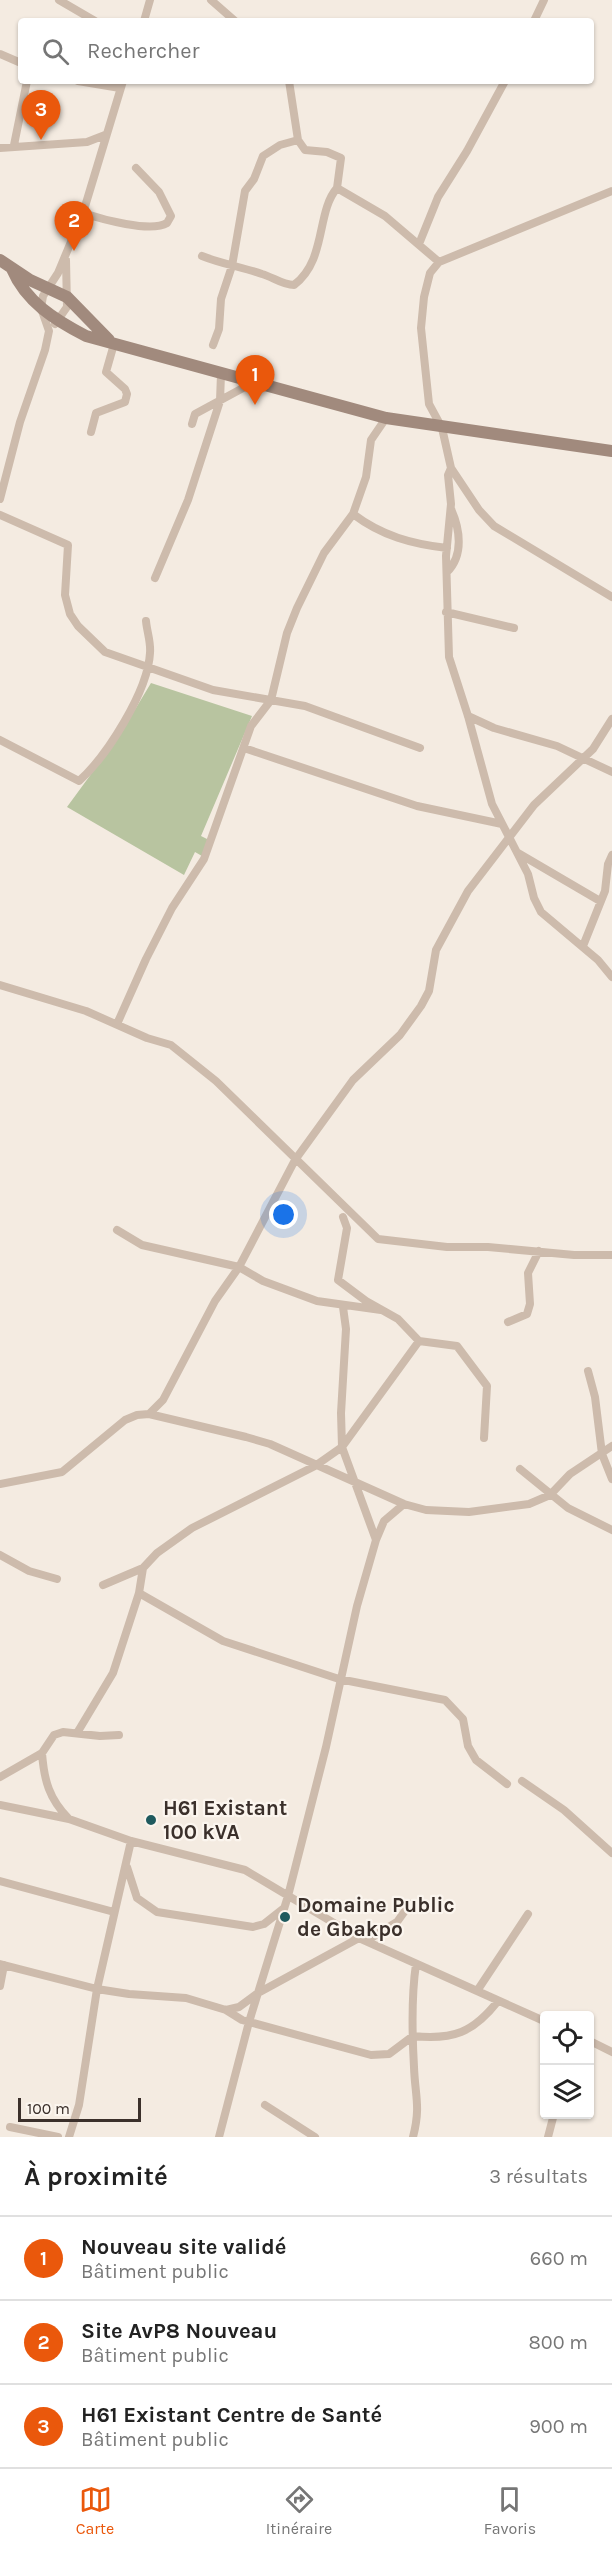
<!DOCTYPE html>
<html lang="fr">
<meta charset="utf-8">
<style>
:root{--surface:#fff;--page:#f2f2f2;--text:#222;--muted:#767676;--line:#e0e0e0;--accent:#ea580c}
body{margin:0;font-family:Karla,sans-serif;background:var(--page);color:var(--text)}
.controls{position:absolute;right:18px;bottom:18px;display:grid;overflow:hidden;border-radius:6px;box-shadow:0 2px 4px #0004}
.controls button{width:54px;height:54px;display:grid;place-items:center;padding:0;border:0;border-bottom:2px solid var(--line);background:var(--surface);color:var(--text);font:30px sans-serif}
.scale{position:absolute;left:18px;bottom:15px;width:123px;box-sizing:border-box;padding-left:6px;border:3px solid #3b302b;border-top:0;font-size:16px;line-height:21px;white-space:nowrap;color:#3b302b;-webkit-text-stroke:4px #fbf5ee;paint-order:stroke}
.you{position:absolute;left:284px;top:1215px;width:21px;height:21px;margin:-15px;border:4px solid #fff;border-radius:50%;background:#1a73e8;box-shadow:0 0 0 9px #1a73e833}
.badge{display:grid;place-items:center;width:39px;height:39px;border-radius:50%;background:var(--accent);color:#fff;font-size:20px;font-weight:700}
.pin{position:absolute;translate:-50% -50px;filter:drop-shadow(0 2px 3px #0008)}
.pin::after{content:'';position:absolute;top:32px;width:21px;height:18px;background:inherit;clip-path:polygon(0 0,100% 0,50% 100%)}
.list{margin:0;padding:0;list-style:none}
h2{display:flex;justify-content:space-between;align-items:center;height:78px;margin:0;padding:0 24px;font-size:26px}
h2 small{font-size:20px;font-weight:400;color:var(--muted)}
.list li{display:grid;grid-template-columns:39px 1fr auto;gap:18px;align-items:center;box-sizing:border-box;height:84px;padding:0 24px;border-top:2px solid var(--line)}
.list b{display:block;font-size:22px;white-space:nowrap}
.list p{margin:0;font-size:20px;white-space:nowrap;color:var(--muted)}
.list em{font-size:20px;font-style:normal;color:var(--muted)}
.icon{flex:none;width:33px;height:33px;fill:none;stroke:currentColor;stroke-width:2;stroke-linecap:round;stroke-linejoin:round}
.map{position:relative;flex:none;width:612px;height:2137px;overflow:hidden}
.search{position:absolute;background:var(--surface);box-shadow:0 2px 4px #0004;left:18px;right:18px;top:18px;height:66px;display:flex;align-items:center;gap:15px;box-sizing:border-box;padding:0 21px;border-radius:6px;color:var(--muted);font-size:22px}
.sheet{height:330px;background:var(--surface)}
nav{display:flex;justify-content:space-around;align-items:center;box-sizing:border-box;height:84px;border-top:2px solid var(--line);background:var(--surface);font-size:16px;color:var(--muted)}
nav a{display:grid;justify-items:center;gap:3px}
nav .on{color:var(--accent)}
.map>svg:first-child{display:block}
.green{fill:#b8c4a0}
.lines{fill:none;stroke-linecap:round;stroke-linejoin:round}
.street{stroke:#cdbbac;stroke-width:8}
.secondary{stroke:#a18a7d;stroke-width:12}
.poi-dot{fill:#1f5a5e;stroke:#fbf5ee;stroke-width:2}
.labels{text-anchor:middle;stroke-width:4.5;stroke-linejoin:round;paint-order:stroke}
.poi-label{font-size:21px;font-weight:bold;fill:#3b302b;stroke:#fbf5ee;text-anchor:start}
</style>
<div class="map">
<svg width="612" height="2137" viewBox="0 0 612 2137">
<rect width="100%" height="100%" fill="#f4ebe1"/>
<path class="green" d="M 151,683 L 252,716 L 201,836 L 209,840 L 202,856 L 195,852 L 184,875 L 67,807 L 119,736 Z"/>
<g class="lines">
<path class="street" d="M 59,0 L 95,21
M 211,0 L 235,21
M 144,21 L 150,0
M 534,21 L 544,0
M 0,54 L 21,63
M 78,81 L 120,88
M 289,81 L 298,140 L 305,150 L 327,152 L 341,158 L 337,188 L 385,216 L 439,262 L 612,191
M 14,145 L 27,81
M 0,148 L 87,142 L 105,135
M 83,213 C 101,219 151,233 167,223 L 171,216 L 159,192 L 136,168
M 419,244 L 438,197 L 467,151 L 505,81
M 202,256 C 222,264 242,267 262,274 C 273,277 282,285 294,285 C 327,260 316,212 337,188
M 439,262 L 430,273 L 424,297 L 421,328 L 429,404 L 442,428 L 451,468 L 448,475 L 451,504 L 446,556 L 449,657 L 468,716 L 492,804 L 528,874 L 534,898 L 541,912 L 598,960 L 612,977
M 55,324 L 67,307 L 66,260
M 213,345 L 219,329 L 221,299 L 232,266 L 245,191 L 254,179 L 263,156 L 280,145 L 298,140
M 192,424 L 195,414 L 254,382
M 91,432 L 96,413 L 125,402 L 127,394 L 125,389 L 106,372 L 114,344
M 451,468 L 479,510 L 494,526 L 612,597
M 0,499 L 20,422 L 45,350 L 49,331 L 41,308 L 43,296 L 58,273 L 83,213 L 123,81
M 353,514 C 382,536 412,544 447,548
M 0,515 L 68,545 L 65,595 L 70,614 L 78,626 L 105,652 L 213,690 L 305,706 L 420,748
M 447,572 C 464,555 460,529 451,509
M 155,578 L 188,500 L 220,401 L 221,374
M 446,612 L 514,628
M 468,716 L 494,728 L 557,746 L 612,772
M 0,740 L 79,781 C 107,756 148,691 150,653 C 151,642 147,632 146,621
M 244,748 L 417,806 L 502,824
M 518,853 L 600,901
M 583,946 L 605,891 L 608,864 L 612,855
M 0,985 L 86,1011 L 147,1038 L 171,1045 L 216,1081 L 378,1239 L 447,1247 L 488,1247 L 574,1255 L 612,1255
M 117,1024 L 146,959 L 172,908 L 204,859 L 251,726 L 271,700 L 287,633 L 297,608 L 324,553 L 353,514 L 366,477 L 371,440 L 386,418
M 343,1217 L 347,1228 L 338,1280 L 366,1301 L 398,1319 L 419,1341 L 457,1346 L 487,1386 L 484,1438
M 117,1230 L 142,1245 L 239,1267 L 263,1281 L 317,1301 L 381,1310
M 508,1322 L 527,1314 L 530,1304 L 528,1273 L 539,1251
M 588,1371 L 595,1397 L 602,1454 L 612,1479
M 149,1414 L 163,1400 L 215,1301 L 239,1267 L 295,1160 L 353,1080 L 400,1035 L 421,1006 L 429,991 L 436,950 L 468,891 L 534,805 L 593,749 L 612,719
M 520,1469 L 568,1508 L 612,1530
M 0,1484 L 62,1472 L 125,1420 L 137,1415 L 149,1414 L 246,1437 L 270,1444 L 404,1504 L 426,1510 L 469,1512 L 529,1504 L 550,1495 L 570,1474 L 612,1446
M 376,1540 L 384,1521 L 404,1504
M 0,1555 L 29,1571 L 57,1579
M 103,1585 L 143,1568
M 139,1593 L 223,1641 L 339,1679 L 445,1700 L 463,1719 L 468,1746 L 476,1760 L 507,1784
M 77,1733 L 113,1673 L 139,1593 L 143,1568 L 157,1553 L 192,1528 L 315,1466 L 342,1447 L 419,1341
M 42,1753 C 44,1780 49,1799 69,1819
M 0,1777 L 42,1753 L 54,1735 L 63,1732 L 100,1736 L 119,1735
M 522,1781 L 564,1810 L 612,1853
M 0,1805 L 69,1819 L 131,1841 L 245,1870 L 359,1938 L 544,2021
M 127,1867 L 137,1898 L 157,1912 L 253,1927 L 264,1924 L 283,1909
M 0,1881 L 114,1912
M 366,1941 L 397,1922 L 410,1904
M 0,1964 L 97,1989 L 129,1994 L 186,1998 L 226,2010 L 239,2007 L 258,1993 L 359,1938
M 0,1986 L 4,1965
M 477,1991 L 528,1914
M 226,2010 L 242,2020 L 371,2055 L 389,2054 L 413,2036 C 453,2040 473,2033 498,2001
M 590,2041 L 612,2052
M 265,2105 L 315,2137
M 10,2127 L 58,2137
M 69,2137 L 79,2105 L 97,1989 L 131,1841
M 219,2137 L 249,2022 L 288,1896 L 326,1747 L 357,1606 L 376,1540 L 342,1447 L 341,1413 L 346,1329 L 343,1307
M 413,2137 C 421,2106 415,2096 414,2067 C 412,2032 411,1998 416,1964
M 548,2137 L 554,2114"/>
<path class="secondary" d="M 0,260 L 30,280 L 67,297 L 109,340
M 12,269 C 26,302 55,320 86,336 L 386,418 L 612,451"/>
</g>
<g class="poi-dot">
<circle cx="151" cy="1820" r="6"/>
<circle cx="285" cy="1917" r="6"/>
</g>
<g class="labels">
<g class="poi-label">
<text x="163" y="1815">H61 Existant<tspan x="163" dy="24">100 kVA</tspan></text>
<text x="297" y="1912">Domaine Public<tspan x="297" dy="24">de Gbakpo</tspan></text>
</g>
</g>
</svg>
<div class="controls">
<button><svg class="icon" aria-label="locate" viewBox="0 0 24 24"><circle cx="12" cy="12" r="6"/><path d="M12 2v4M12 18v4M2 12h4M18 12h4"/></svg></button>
<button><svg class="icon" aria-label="layers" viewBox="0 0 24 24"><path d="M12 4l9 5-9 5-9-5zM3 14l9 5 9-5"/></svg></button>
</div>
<div class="scale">100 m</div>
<div class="you"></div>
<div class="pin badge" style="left:255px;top:405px">1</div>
<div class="pin badge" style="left:74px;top:251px">2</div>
<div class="pin badge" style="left:41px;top:140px">3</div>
<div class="search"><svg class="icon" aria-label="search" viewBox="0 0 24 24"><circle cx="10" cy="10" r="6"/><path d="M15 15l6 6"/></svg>Rechercher</div>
</div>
<section class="sheet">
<h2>À proximité<small>3 résultats</small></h2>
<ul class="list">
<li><span class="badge">1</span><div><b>Nouveau site validé</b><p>Bâtiment public</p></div><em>660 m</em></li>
<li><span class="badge">2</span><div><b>Site AvP8 Nouveau</b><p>Bâtiment public</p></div><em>800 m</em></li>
<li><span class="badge">3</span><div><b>H61 Existant Centre de Santé</b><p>Bâtiment public</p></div><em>900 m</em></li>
</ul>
</section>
<nav>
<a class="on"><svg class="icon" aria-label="map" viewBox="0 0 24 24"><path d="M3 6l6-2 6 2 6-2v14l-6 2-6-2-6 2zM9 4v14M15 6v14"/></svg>Carte</a>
<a><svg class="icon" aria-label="directions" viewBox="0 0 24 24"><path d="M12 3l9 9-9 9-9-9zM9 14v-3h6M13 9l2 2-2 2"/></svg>Itinéraire</a>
<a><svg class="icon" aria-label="saved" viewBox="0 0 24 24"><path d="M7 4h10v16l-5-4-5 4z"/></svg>Favoris</a>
</nav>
